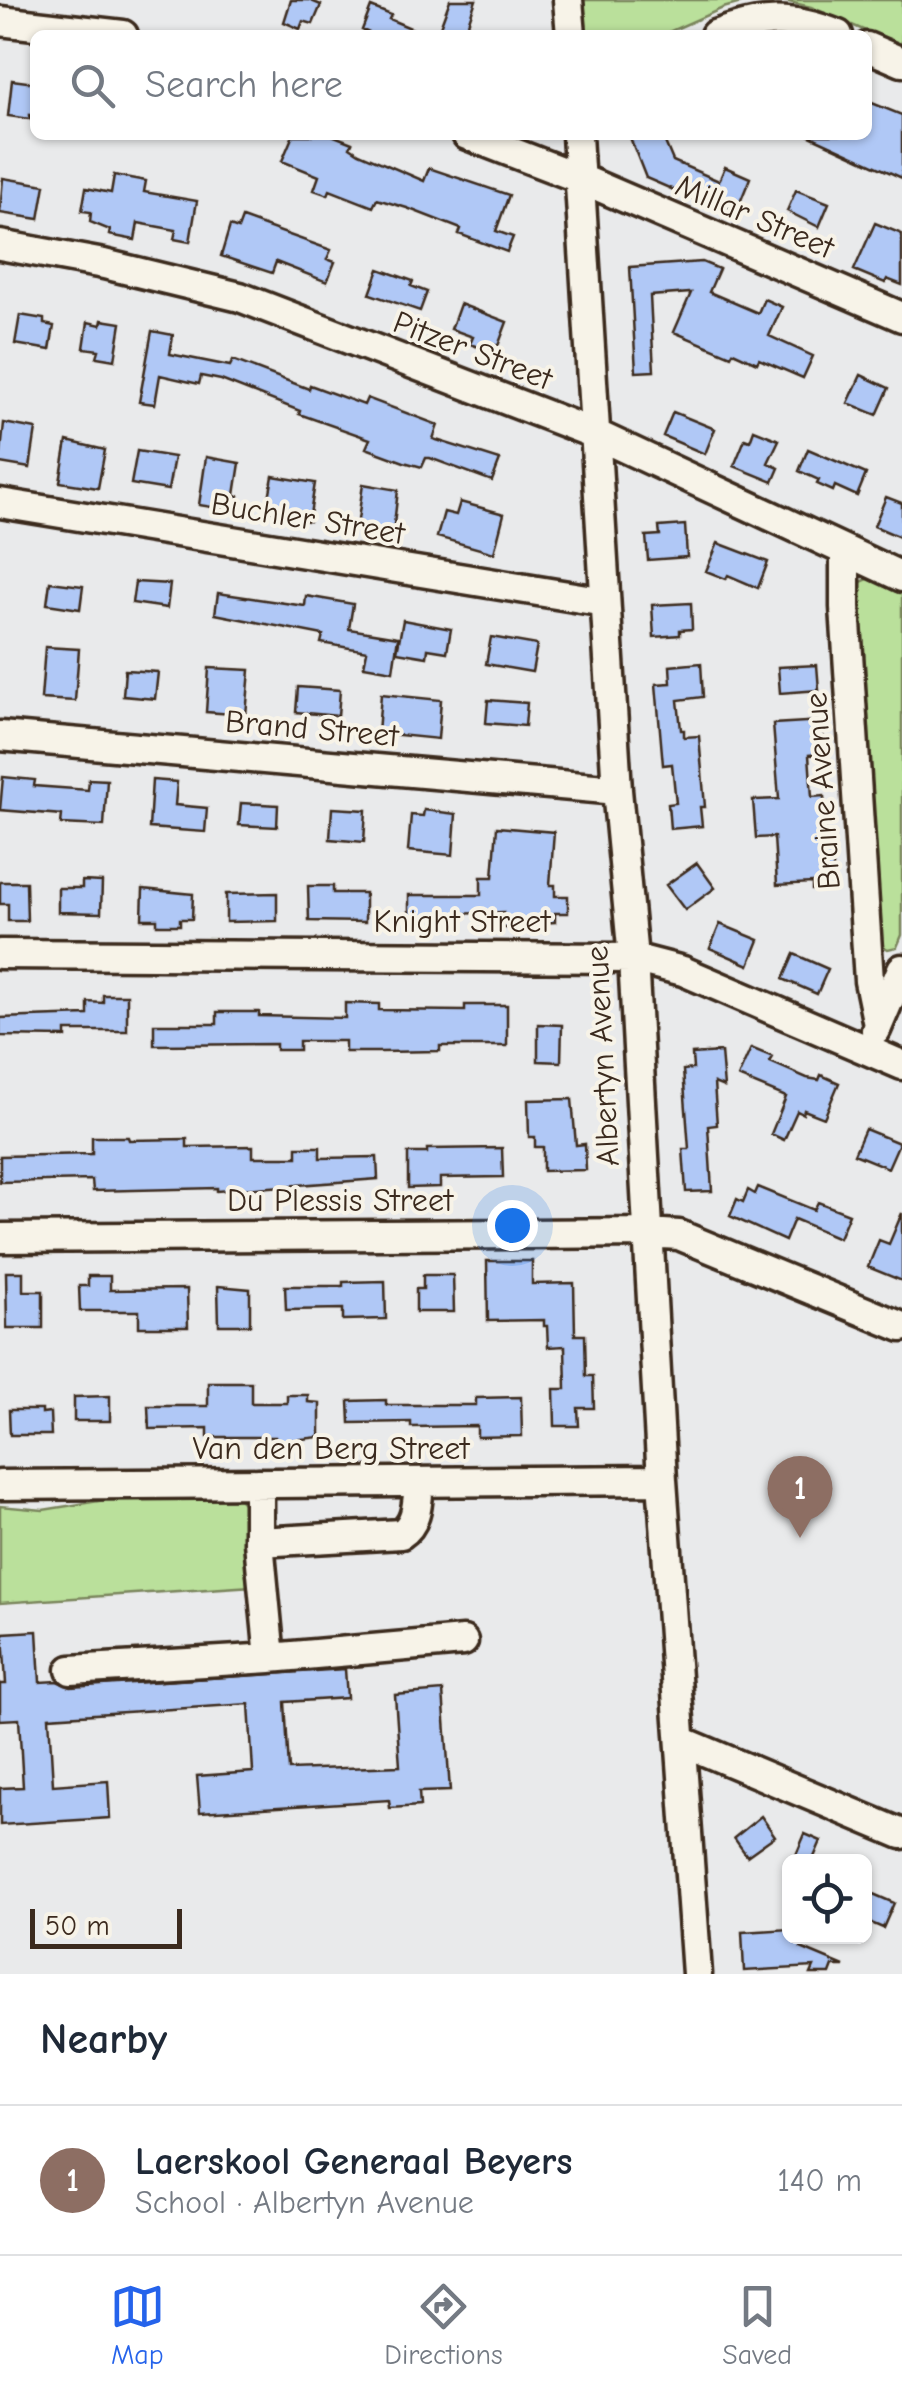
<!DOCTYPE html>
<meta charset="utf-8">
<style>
:root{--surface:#fff;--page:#f2f2f3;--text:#1f2937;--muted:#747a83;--line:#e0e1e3;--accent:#2563eb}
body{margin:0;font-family:"Comic Neue",sans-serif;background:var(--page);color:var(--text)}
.controls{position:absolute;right:30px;bottom:30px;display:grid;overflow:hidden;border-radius:15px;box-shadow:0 2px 8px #0004}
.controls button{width:90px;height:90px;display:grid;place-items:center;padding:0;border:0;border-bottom:2px solid var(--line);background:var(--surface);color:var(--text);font:50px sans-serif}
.scale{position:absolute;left:30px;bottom:25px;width:152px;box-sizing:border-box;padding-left:10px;border:5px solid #3b2a1e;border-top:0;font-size:28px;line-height:35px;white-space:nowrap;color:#3b2a1e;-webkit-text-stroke:8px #f7f3e8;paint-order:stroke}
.you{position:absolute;left:512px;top:1225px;width:35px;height:35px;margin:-25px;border:8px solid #fff;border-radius:50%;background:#1a73e8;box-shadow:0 0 0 15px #1a73e833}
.badge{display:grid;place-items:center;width:65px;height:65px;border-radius:50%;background:var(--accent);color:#fff;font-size:32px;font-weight:700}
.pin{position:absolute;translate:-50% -82px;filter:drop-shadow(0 2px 5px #0008)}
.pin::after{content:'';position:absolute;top:52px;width:35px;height:30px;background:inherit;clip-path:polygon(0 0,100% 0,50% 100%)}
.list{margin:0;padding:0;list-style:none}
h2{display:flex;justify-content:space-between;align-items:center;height:130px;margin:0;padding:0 40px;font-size:42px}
h2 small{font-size:32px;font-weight:400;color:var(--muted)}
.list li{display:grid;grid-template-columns:65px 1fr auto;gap:30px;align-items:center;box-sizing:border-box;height:150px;padding:0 40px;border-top:2px solid var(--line)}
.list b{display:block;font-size:38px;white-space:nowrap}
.list p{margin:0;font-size:32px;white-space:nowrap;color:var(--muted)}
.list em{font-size:32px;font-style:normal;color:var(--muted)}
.icon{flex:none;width:55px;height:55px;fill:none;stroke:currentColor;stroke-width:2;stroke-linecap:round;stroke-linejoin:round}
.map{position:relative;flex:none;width:902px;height:1974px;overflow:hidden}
.search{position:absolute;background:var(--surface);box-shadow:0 2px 8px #0004;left:30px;right:30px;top:30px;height:110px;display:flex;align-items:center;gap:25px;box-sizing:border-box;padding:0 35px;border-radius:15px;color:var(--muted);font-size:38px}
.sheet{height:280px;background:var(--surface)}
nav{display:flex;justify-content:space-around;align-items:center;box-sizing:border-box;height:140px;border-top:2px solid var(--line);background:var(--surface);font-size:28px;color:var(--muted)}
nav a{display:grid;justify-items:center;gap:5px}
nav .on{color:var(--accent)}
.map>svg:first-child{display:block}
.green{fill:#bae09b;stroke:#7a855c;stroke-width:2.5}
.building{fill:#b0c8f6;stroke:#3b2a1e;stroke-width:2.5}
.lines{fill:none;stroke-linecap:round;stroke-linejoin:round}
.minor-casing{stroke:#3b2a1e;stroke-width:35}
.minor{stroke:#f7f3e8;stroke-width:28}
.labels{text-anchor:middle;stroke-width:8;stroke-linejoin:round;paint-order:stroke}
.street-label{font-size:32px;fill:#3b2a1e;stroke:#f7f3e8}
</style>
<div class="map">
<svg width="902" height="1974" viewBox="0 0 902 1974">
<rect width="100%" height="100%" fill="#e9eaeb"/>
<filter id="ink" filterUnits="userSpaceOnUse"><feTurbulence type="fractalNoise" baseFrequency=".01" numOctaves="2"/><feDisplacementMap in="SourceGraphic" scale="20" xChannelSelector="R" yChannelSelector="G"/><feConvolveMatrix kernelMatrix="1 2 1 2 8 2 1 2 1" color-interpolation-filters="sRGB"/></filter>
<g filter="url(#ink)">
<path class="green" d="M 580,0 L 752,0 L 723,8 L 662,35 L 582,35 Z
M 780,0 L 902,0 L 902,47 L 811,7 Z
M 870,578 L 902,590 L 902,935 L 897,947 L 888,949 L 881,945 L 857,591 L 861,582 Z
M 111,1499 L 239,1499 L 246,1506 L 252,1586 L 0,1603 L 0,1506 L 43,1510 Z"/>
<path class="building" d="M 291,0 L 309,0 L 321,5 L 313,24 L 303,21 L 300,29 L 284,22 Z
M 450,0 L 476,0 L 464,35 L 437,35 Z
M 371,7 L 391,15 L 389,19 L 427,35 L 374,35 L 362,30 Z
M 12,80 L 35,83 L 35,116 L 30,115 L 30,119 L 8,116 Z
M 867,101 L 902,115 L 902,178 L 808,135 L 867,135 Z
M 293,135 L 332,135 L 352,143 L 350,147 L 359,153 L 424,181 L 429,168 L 509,195 L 496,231 L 513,237 L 507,252 L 459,234 L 461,229 L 407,208 L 377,199 L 373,207 L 330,190 L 328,195 L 314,190 L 319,176 L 282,161 Z
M 629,135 L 662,135 L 673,161 L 719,181 L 725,167 L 750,178 L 739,205 L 732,202 L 727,213 L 646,178 Z
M 114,175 L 146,181 L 144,192 L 197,201 L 190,242 L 174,239 L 176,230 L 138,223 L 135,240 L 109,235 L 110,230 L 90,222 L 91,212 L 82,211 L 86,188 L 111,193 Z
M 3,178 L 45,185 L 39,219 L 0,213 Z
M 796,190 L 829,203 L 819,227 L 787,211 Z
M 242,218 L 331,250 L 327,259 L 335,262 L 327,282 L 276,262 L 272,273 L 221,256 L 230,226 L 238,229 Z
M 875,223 L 902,234 L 902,285 L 887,279 L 885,283 L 854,270 Z
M 702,262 L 719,269 L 709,292 L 758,313 L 764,299 L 782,307 L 769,336 L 813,356 L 803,378 L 759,359 L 757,363 L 733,352 L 731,356 L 674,332 L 691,293 L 650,296 L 654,371 L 636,372 L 630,267 Z
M 379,269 L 413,281 L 411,286 L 427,292 L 420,311 L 370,294 Z
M 460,304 L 507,322 L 498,346 L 492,344 L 489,351 L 470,344 L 473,337 L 451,329 Z
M 20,315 L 44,319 L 44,324 L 54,326 L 50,350 L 15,344 Z
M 102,320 L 121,323 L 115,360 L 97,357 L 99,350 L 84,348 L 88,322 L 101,325 Z
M 152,331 L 173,335 L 170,354 L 230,366 L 233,360 L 309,389 L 310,385 L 364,405 L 367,398 L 438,425 L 433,439 L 500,460 L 492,481 L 430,458 L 426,458 L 422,467 L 404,462 L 366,448 L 370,439 L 299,414 L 300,411 L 221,380 L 201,376 L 199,384 L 160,375 L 155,404 L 139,402 Z
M 861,375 L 889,388 L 877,415 L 848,403 Z
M 673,412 L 715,429 L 705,454 L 663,436 Z
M 4,423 L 36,429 L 30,468 L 0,463 Z
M 754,430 L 779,440 L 768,463 L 779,468 L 773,482 L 734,466 L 745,439 L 750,441 Z
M 67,441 L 105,450 L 98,488 L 60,482 Z
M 808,449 L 866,474 L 857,496 L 835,486 L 833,491 L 817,484 L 819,480 L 799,471 Z
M 137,451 L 174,457 L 168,490 L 131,484 Z
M 206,457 L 240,463 L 235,495 L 239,496 L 237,511 L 199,505 Z
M 273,476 L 315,483 L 309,521 L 287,518 L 287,513 L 267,509 Z
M 363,484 L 398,490 L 393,533 L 357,527 Z
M 886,497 L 902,503 L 902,538 L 874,526 Z
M 460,502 L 504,514 L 494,553 L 437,537 L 444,512 L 456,515 Z
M 685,525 L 687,557 L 648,560 L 646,536 L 660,535 L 659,527 Z
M 718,543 L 768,562 L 758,588 L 728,575 L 726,579 L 706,571 Z
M 50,582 L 83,586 L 80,609 L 47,604 Z
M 135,582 L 170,584 L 167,608 L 132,603 Z
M 218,593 L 305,606 L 306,596 L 353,604 L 349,629 L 398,637 L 393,671 L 364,666 L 367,651 L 321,643 L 323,635 L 215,614 Z
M 691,603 L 692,629 L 680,630 L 680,635 L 654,637 L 652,605 Z
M 403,620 L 451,629 L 447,652 L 428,649 L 427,657 L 397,652 Z
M 491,637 L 537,645 L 532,672 L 486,664 Z
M 45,647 L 79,649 L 75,701 L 41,699 Z
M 701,663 L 703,697 L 678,700 L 681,730 L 684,730 L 684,737 L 699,736 L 705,807 L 700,807 L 702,826 L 670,829 L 668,804 L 676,803 L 672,764 L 663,765 L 656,684 L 671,683 L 670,666 Z
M 817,665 L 819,690 L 780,693 L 778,667 Z
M 209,668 L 250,670 L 246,715 L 206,712 Z
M 125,670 L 158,672 L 155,699 L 123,696 Z
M 298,687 L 340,690 L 338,716 L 296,712 Z
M 381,694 L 441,700 L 438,739 L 378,733 Z
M 488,700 L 527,703 L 525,726 L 486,723 Z
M 822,721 L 824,741 L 820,741 L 820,754 L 809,755 L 812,797 L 824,796 L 826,852 L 833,852 L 833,889 L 812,890 L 812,883 L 777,885 L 774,837 L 756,838 L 753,800 L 779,799 L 773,724 Z
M 3,777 L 35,780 L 34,786 L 88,790 L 89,779 L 107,780 L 104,826 L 61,824 L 62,815 L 0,810 Z
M 152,780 L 177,782 L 175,805 L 207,808 L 205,832 L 149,828 Z
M 241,803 L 278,805 L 277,827 L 239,825 Z
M 332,808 L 366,810 L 364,842 L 330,839 Z
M 424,810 L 456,814 L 453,855 L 408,851 L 411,815 L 423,816 Z
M 497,827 L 554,832 L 550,885 L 555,885 L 555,896 L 568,896 L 568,913 L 555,913 L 555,922 L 520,924 L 520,928 L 503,928 L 503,912 L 409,916 L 409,895 L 481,895 L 481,877 L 493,877 Z
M 697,863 L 715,888 L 685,910 L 666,885 Z
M 82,881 L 102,882 L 101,913 L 58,912 L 58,888 L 82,888 Z
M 0,882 L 26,882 L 27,921 L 8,921 L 8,904 L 0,904 Z
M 308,886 L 333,886 L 333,893 L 365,893 L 365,922 L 309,921 Z
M 143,889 L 193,894 L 192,919 L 180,919 L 180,925 L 157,925 L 157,919 L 142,919 Z
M 277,893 L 277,921 L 226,922 L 226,894 Z
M 720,924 L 759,940 L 749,965 L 710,948 Z
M 794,954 L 828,969 L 817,994 L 783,979 Z
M 103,995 L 127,995 L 127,1031 L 66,1031 L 66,1037 L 0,1036 L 0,1018 L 88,1015 L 88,1002 L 103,1003 Z
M 345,1003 L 379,1004 L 379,1010 L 465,1011 L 465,1005 L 507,1005 L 507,1046 L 440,1046 L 440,1051 L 379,1052 L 345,1052 L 345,1041 L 299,1041 L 299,1050 L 276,1050 L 276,1044 L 154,1045 L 154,1024 L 217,1024 L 217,1012 L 259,1012 L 259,1016 L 345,1018 Z
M 538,1024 L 562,1025 L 561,1062 L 538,1061 Z
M 751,1048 L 773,1057 L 770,1062 L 807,1078 L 819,1080 L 821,1075 L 839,1083 L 824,1118 L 804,1110 L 803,1114 L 797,1111 L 784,1140 L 771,1134 L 786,1097 L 738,1077 Z
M 721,1052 L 724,1087 L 714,1083 L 717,1125 L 708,1126 L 712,1191 L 686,1192 L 683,1149 L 689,1149 L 683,1070 L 693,1069 L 692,1054 Z
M 572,1099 L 576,1145 L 585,1144 L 586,1170 L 543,1171 L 543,1147 L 535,1147 L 535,1137 L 529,1137 L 528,1100 Z
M 865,1129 L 899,1143 L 888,1168 L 854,1154 Z
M 92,1137 L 128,1137 L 129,1140 L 187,1139 L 187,1147 L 253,1146 L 253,1157 L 297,1157 L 297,1147 L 320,1147 L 320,1158 L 377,1157 L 378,1179 L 217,1191 L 217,1188 L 93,1191 L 92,1180 L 0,1182 L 0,1156 L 92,1154 Z
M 502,1148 L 503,1177 L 440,1178 L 440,1187 L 408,1188 L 408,1153 L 427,1153 L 427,1149 Z
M 758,1187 L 814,1210 L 818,1202 L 849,1214 L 839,1238 L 794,1219 L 785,1241 L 730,1216 L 737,1199 L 743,1202 L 748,1190 L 755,1194 Z
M 902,1213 L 902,1281 L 868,1267 L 879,1240 L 889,1244 Z
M 487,1261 L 532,1261 L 532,1284 L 574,1283 L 575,1335 L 585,1335 L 586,1376 L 593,1376 L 594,1408 L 578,1408 L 579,1426 L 555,1426 L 554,1389 L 566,1389 L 565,1346 L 548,1347 L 547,1326 L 544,1326 L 544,1320 L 488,1321 Z
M 6,1272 L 23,1272 L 23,1291 L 43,1291 L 43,1328 L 7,1328 Z
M 423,1275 L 453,1275 L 454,1312 L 416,1312 L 416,1289 L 423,1289 Z
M 88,1276 L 110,1276 L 110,1290 L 187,1289 L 188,1327 L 139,1327 L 139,1311 L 80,1311 L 79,1286 L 88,1286 Z
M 385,1281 L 386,1319 L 343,1320 L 343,1309 L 286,1310 L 285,1286 L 343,1286 L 343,1282 Z
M 218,1286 L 250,1289 L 250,1325 L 219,1325 Z
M 208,1382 L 251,1382 L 251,1403 L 287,1403 L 287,1395 L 308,1395 L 308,1402 L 320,1403 L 320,1437 L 275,1442 L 275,1437 L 208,1437 L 208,1428 L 149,1429 L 148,1406 L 208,1406 Z
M 110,1396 L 110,1421 L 74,1421 L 74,1397 Z
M 521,1397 L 522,1436 L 477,1437 L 477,1426 L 411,1427 L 411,1422 L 350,1423 L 349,1401 L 386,1400 L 386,1405 L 476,1405 L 476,1398 Z
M 9,1410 L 42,1410 L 42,1414 L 50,1413 L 51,1435 L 10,1435 Z
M 37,1631 L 40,1682 L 57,1681 L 71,1687 L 345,1669 L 347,1698 L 285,1702 L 289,1770 L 400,1766 L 395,1695 L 443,1691 L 450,1791 L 419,1792 L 420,1806 L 390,1808 L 389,1800 L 200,1812 L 197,1776 L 253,1772 L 249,1704 L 49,1717 L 53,1785 L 108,1781 L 110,1818 L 0,1825 L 0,1788 L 23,1787 L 19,1719 L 0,1720 L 0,1684 L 6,1684 L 3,1633 Z
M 761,1816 L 775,1836 L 747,1856 L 734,1838 Z
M 805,1834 L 821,1841 L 812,1862 L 793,1862 Z
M 864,1890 L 894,1903 L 883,1928 L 864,1920 Z
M 790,1929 L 790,1936 L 806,1936 L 801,1948 L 844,1966 L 833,1966 L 830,1974 L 811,1974 L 814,1967 L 744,1971 L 742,1932 Z"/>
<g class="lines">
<defs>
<path id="minor" d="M 568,0 L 571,35
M 0,21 L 123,35
M 715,35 C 761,18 792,16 838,35
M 867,47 L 902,62
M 467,135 L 579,178 L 902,317
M 577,135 L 617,790 L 633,958 L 662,1480 L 697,1974
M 0,245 L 104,264 L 240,297 L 595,434 L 902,577
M 0,503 L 605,602
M 845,552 L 845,607 L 869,981 L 878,1025
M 0,736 L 617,790
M 0,954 L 633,958 L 683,971 L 902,1065
M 876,1030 L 902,969
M 0,1238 L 647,1233 L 679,1235 L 902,1327
M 259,1483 L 259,1542 L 401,1534 C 418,1523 417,1502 419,1483
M 0,1485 L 662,1480
M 259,1542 L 270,1658 L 463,1641
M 71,1670 L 270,1658
M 681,1741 L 902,1834"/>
</defs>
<use href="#minor" class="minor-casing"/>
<use href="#minor" class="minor"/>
</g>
</g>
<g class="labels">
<g class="street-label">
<text transform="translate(755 216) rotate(23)" y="11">Millar Street</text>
<text transform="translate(473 350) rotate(21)" y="11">Pitzer Street</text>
<text transform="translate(308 518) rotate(9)" y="11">Buchler Street</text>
<text transform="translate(312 728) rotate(5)" y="11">Brand Street</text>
<text transform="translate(822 791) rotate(-94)" y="11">Braine Avenue</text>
<text x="462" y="932">Knight Street</text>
<text transform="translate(602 1056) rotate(-93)" y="11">Albertyn Avenue</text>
<text x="340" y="1211">Du Plessis Street</text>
<text x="331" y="1459">Van den Berg Street</text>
</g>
</g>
</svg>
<div class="controls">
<button><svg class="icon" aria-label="locate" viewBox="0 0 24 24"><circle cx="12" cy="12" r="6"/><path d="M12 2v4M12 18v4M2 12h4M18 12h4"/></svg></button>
</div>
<div class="scale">50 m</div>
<div class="you"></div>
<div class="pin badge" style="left:800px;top:1538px;background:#8d6e63">1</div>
<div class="search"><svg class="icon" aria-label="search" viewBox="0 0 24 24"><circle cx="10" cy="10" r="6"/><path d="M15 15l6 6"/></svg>Search here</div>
</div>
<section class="sheet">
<h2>Nearby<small></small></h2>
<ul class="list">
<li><span class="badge" style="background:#8d6e63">1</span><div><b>Laerskool Generaal Beyers</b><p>School · Albertyn Avenue</p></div><em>140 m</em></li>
</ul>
</section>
<nav>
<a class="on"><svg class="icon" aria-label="map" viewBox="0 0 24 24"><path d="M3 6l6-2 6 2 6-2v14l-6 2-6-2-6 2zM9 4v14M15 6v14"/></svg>Map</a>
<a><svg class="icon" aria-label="directions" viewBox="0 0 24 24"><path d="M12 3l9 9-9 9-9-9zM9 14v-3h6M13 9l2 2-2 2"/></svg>Directions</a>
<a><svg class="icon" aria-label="saved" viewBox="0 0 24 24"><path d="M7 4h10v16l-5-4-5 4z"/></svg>Saved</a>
</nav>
